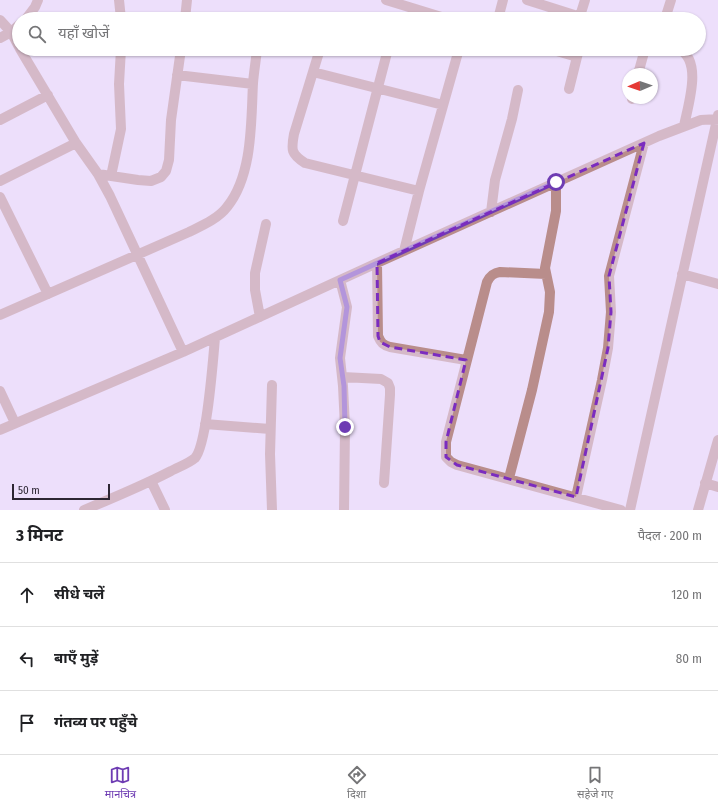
<!DOCTYPE html>
<html lang="hi">
<meta charset="utf-8">
<style>
:root{--surface:#fff;--page:#f2f2f2;--text:#202124;--muted:#757577;--line:#e0e0e0;--accent:#6e3cb3}
body{margin:0;font-family:"Fira Sans Condensed","Noto Sans Devanagari",sans-serif;background:var(--page);color:var(--text)}
.compass{position:absolute;left:622px;top:68px;width:36px;height:36px;border-radius:50%;background:var(--surface);box-shadow:0 1px 3px #0004;rotate:268deg}
.scale{position:absolute;left:12px;bottom:10px;width:98px;box-sizing:border-box;padding-left:4px;border:2px solid #2d2633;border-top:0;font-size:11px;line-height:14px;white-space:nowrap;color:#2d2633;-webkit-text-stroke:3px #eddffb;paint-order:stroke}
.stop{position:absolute;width:12px;height:12px;margin:-9px;border:3px solid #6e3cb3;border-radius:50%;background:#fff}
.stop.end{background:#6e3cb3;border-color:#fff;box-shadow:0 1px 4px #0008}
.list{margin:0;padding:0;list-style:none}
h2{display:flex;justify-content:space-between;align-items:center;height:52px;margin:0;padding:0 16px;font-size:17px}
h2 small{font-size:13px;font-weight:400;color:var(--muted)}
.list li{display:grid;grid-template-columns:26px 1fr auto;gap:12px;align-items:center;box-sizing:border-box;height:64px;padding:0 16px;border-top:1px solid var(--line)}
.list b{display:block;font-size:15px;white-space:nowrap}
.list em{font-size:13px;font-style:normal;color:var(--muted)}
.icon{flex:none;width:22px;height:22px;fill:none;stroke:currentColor;stroke-width:2;stroke-linecap:round;stroke-linejoin:round}
.map{position:relative;flex:none;width:718px;height:510px;overflow:hidden}
.search{position:absolute;background:var(--surface);box-shadow:0 1px 3px #0004;left:12px;right:12px;top:12px;height:44px;display:flex;align-items:center;gap:10px;box-sizing:border-box;padding:0 14px;border-radius:22px;color:var(--muted);font-size:15px}
.sheet{height:244px;background:var(--surface)}
nav{display:flex;justify-content:space-around;align-items:center;box-sizing:border-box;height:56px;border-top:1px solid var(--line);background:var(--surface);font-size:11px;color:var(--muted)}
nav a{display:grid;justify-items:center;gap:2px}
nav .on{color:var(--accent)}
.map>svg:first-child{display:block}
.lines{fill:none;stroke-linecap:round;stroke-linejoin:round}
.minor{stroke:#b98d8b;stroke-width:10}
.route{stroke:#6e3cb3;stroke-width:5}
.marked{fill:none;stroke:#7b2cbf;stroke-width:3;stroke-dasharray:8 5;stroke-linejoin:round}
</style>
<div class="map">
<svg width="718" height="510" viewBox="0 0 718 510">
<rect width="100%" height="100%" fill="#eddffb"/>
<g class="lines">
<path class="minor" d="M 119,0 L 121,19
M 386,0 L 448,19
M 527,0 L 587,19
M 580,16 L 585,0
M 26,19 L 35,7 L 38,0
M 185,19 L 187,0
M 260,19 L 260,18
M 498,19 L 503,0
M 665,19 L 671,0
M 0,20 L 11,32 L 19,47
M 0,38 L 11,32 L 19,25
M 20,49 L 76,143 L 98,174 L 110,196 L 183,352
M 320,49 L 294,134 C 291,150 291,154 305,163 L 419,191
M 550,49 L 577,57
M 679,49 C 703,61 688,105 684,126
M 313,72 L 443,105
M 638,74 L 645,49
M 177,75 L 253,84
M 569,89 L 579,49
M 632,99 L 632,98
M 0,120 L 48,95
M 98,174 L 138,180 L 151,181 L 161,177 L 166,171 L 169,160 L 171,120 L 181,49
M 111,176 L 121,129 L 119,84 L 121,49
M 0,181 L 76,143
M 0,197 L 48,294
M 491,212 L 495,180 L 512,119 L 518,90
M 343,221 L 388,49
M 404,251 L 419,191 L 459,49
M 377,263 L 378,336 C 381,343 383,345 390,347 L 466,360
M 546,274 L 500,272 C 493,273 490,276 487,282 L 446,442 L 446,457 L 451,462 L 457,465 L 621,510
M 682,274 L 718,284
M 340,280 L 347,307 L 340,358 L 343,386 L 345,427 L 344,510
M 0,315 L 189,232 C 201,226 218,219 227,207 C 253,175 251,121 253,83 C 254,71 256,60 257,49
M 260,317 L 255,290 L 255,273 L 266,224
M 343,377 L 381,379 L 388,383 L 390,388 L 390,395 L 384,483
M 0,391 L 15,423
M 205,424 L 270,429
M 0,430 L 183,352 L 377,263 L 659,136 L 701,120 L 718,119
M 509,478 L 532,390 L 549,312 L 550,292 L 545,268 L 556,211 L 556,182
M 151,481 L 165,510
M 705,483 L 718,487
M 576,497 L 602,380 L 608,348 L 611,312 L 609,276 L 644,143
M 84,510 C 113,498 142,486 171,471 C 178,467 188,464 195,458 C 207,445 213,359 215,338
M 272,510 L 270,454 L 272,385
M 630,510 L 718,115
M 698,510 L 718,440"/>
</g>
<g class="lines">
<path class="route" d="M 345,427 L 344,386 L 340,358 L 347,307 L 340,280 L 556,182"/>
</g>
<path d="M0 0H718V510H0ZM 644,143 L 609,276 L 611,312 L 608,348 L 576,497 L 457,465 L 446,457 L 446,442 L 466,360 L 390,347 L 380,342 L 378,336 L 377,263 Z" fill="#eddffb" fill-opacity=".55" fill-rule="evenodd"/>
<path class="marked" d="M 644,143 L 609,276 L 611,312 L 608,348 L 576,497 L 457,465 L 446,457 L 446,442 L 466,360 L 390,347 L 380,342 L 378,336 L 377,263 Z"/>
</svg>
<svg class="compass" viewBox="-18 -18 36 36"><path d="M0-13l5 13h-10z" fill="#e53935"/><path d="M0 13l5-13h-10z" fill="#757577"/></svg>
<div class="scale">50 m</div>
<div class="stop" style="left:556px;top:182px"></div>
<div class="stop end" style="left:345px;top:427px"></div>
<div class="search"><svg class="icon" aria-label="search" viewBox="0 0 24 24"><circle cx="10" cy="10" r="6"/><path d="M15 15l6 6"/></svg>यहाँ खोजें</div>
</div>
<section class="sheet">
<h2>3 मिनट<small>पैदल · 200 m</small></h2>
<ul class="list">
<li><svg class="icon" aria-label="ahead" viewBox="0 0 24 24"><path d="M12 20V5M6 11l6-6 6 6"/></svg><div><b>सीधे चलें</b></div><em>120 m</em></li>
<li><svg class="icon" aria-label="left" viewBox="0 0 24 24"><path d="M17 20v-9H6M10 6l-5 5 5 5"/></svg><div><b>बाएँ मुड़ें</b></div><em>80 m</em></li>
<li><svg class="icon" aria-label="arrive" viewBox="0 0 24 24"><path d="M6 21V4h12l-3 4 3 4H6"/></svg><div><b>गंतव्य पर पहुँचे</b></div></li>
</ul>
</section>
<nav>
<a class="on"><svg class="icon" aria-label="map" viewBox="0 0 24 24"><path d="M3 6l6-2 6 2 6-2v14l-6 2-6-2-6 2zM9 4v14M15 6v14"/></svg>मानचित्र</a>
<a><svg class="icon" aria-label="directions" viewBox="0 0 24 24"><path d="M12 3l9 9-9 9-9-9zM9 14v-3h6M13 9l2 2-2 2"/></svg>दिशा</a>
<a><svg class="icon" aria-label="saved" viewBox="0 0 24 24"><path d="M7 4h10v16l-5-4-5 4z"/></svg>सहेजे गए</a>
</nav>
